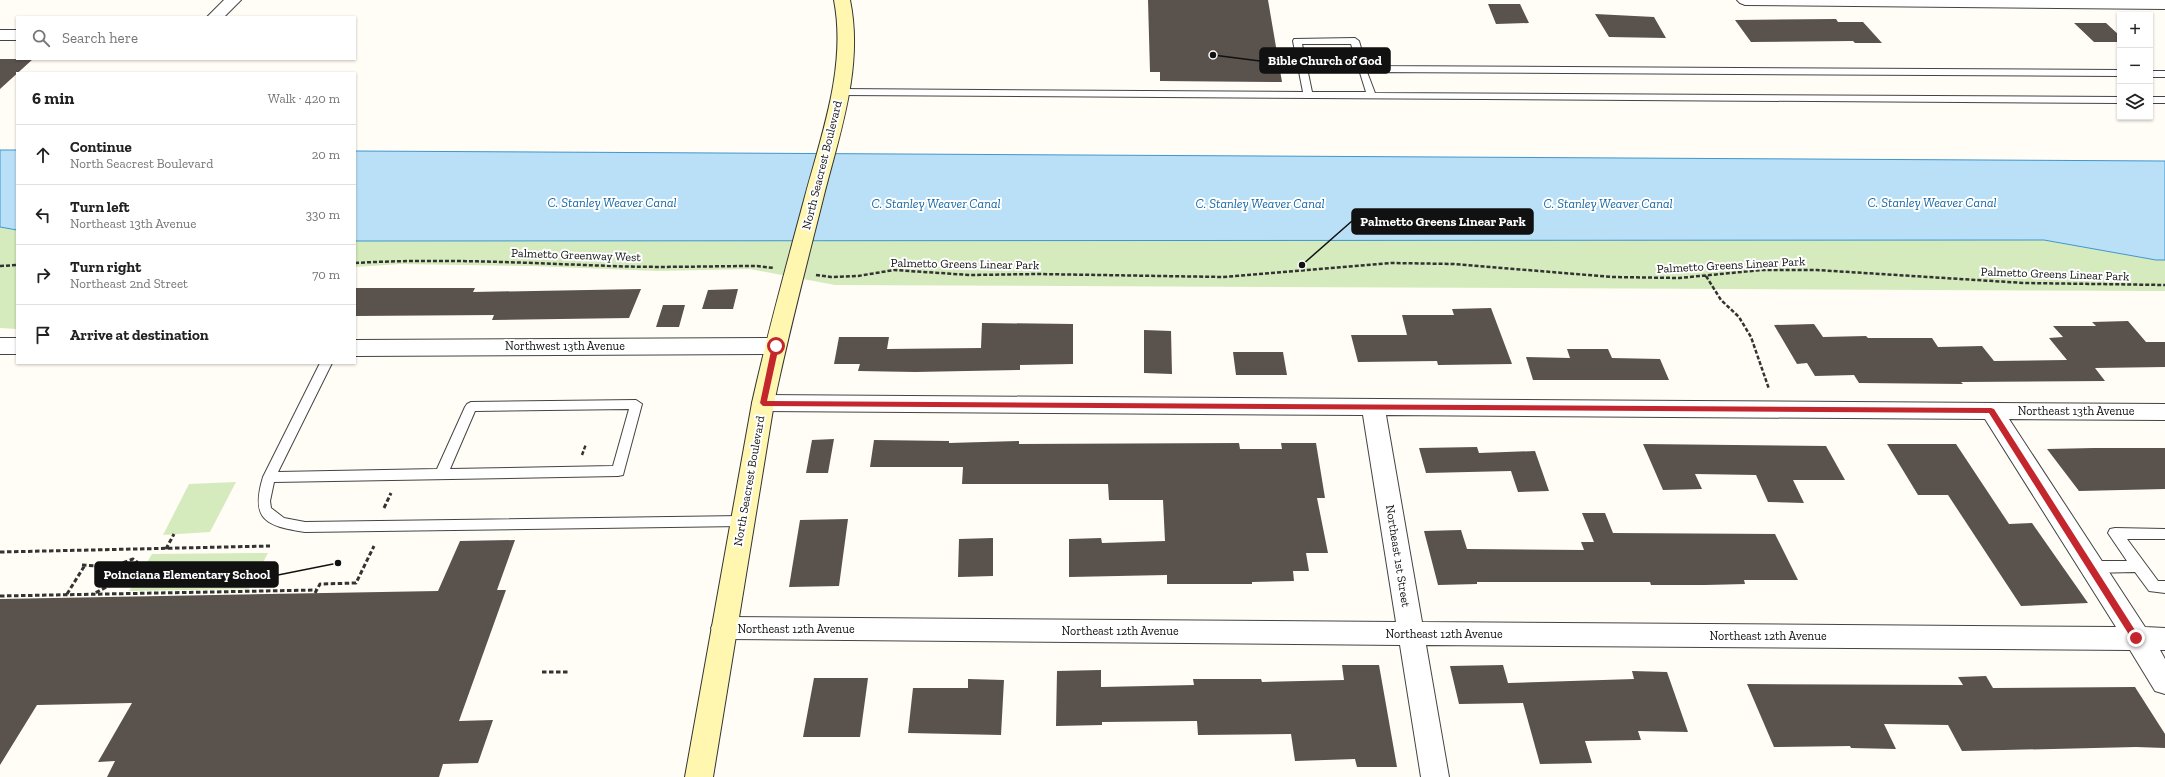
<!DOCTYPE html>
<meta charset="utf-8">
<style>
:root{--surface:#fff;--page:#f6f6f6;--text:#222;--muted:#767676;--line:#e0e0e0}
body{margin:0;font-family:"Zilla Slab",serif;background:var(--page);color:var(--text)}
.controls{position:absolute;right:12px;top:12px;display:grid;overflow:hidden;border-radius:0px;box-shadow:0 1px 3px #0004}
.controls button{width:36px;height:36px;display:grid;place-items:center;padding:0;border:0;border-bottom:1px solid var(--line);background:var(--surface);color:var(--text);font:20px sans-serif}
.stop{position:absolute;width:12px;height:12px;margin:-9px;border:3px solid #c4262e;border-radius:50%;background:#fff}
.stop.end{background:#c4262e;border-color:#fff;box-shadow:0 1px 4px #0008}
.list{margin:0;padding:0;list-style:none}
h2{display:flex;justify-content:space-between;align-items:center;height:52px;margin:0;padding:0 16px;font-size:17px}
h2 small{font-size:13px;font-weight:400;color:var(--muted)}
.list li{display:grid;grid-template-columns:26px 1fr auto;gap:12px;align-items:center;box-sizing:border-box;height:60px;padding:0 16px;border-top:1px solid var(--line)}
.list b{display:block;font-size:15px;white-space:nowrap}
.list p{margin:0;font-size:13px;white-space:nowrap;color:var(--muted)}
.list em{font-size:13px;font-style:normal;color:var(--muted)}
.icon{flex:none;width:22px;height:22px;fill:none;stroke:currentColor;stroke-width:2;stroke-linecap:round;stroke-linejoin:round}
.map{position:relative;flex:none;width:2165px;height:777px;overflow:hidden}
.search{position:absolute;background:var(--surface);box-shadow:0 1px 3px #0004;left:16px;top:16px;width:340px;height:44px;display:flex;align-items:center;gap:10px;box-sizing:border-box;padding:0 14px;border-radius:0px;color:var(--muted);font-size:15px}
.panel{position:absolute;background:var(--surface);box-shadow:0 1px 3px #0004;left:16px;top:72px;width:340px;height:292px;border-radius:0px}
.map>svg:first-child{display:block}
.green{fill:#d5ebbd}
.water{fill:#b9e0f7;stroke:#3f96cf}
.building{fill:#5a524d}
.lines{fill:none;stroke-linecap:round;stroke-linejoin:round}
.lane-casing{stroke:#444;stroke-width:2}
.street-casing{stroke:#444;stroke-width:2}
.secondary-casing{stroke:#333;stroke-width:2}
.path-far1{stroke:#333;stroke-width:2.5;stroke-dasharray:4 2;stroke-linecap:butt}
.path{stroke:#333;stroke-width:3;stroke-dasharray:4.5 2.5;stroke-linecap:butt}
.lane{fill:#fff;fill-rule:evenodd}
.street{fill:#fff;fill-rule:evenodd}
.secondary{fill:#fff6b0;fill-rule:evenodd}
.route{fill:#c4262e}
.labels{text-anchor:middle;stroke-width:4;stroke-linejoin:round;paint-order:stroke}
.street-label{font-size:12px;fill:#111;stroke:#fff}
.water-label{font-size:13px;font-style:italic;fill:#1768a6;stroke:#fff}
.leader{fill:none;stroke:#111;stroke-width:1.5}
.callout-dot{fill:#111;stroke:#fff;stroke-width:1.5}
.callout{fill:#111;stroke:#111;stroke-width:1.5}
.callout-label{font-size:13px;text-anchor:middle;font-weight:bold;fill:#fff}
</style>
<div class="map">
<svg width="2165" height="777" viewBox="0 0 2165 777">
<rect width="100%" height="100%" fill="#fffdf5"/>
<path class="green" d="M 0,227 L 17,230 L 17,329 L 0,328 Z
M 646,240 L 2044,240 L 2156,260 L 2165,260 L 2165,291 L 835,285 L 750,269 L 657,271 L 532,266 L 400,264 L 355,267 L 355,241 Z
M 236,482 L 210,532 L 163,535 L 189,484 Z
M 268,553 L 249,589 L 129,591 L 152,554 Z"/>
<path class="water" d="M 0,150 L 17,150 L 17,230 L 0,227 Z
M 355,151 L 2165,161 L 2165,260 L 2156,260 L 2044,240 L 355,241 Z"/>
<path class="building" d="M 1148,0 L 1268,0 L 1282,82 L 1160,81 L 1160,72 L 1150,72 Z
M 1488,4 L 1520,4 L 1529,23 L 1496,24 Z
M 1595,14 L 1654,17 L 1666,38 L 1609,37 Z
M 1836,19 L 1838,22 L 1863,22 L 1882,43 L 1855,43 L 1853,41 L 1751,42 L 1735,20 Z
M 2074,23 L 2106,23 L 2120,36 L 2120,42 L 2094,42 Z
M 0,59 L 33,59 L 0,89 Z
M 355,288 L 475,288 L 473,292 L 641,289 L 629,318 L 492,320 L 494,315 L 355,316 Z
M 738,289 L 733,309 L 702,309 L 708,290 Z
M 663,305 L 685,305 L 679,327 L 656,327 Z
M 1491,308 L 1512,364 L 1438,365 L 1437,361 L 1358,362 L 1351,335 L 1407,335 L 1402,315 L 1454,315 L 1452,309 Z
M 2128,321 L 2146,342 L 2165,342 L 2165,367 L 2095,368 L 2105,381 L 1961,382 L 1963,384 L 1859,383 L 1854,375 L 1815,376 L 1807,363 L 1797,364 L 1774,325 L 1814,324 L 1823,337 L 1866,336 L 1868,338 L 1932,338 L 1938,347 L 1982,346 L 1994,361 L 2067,360 L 2049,338 L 2063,337 L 2053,326 L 2096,326 L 2092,322 Z
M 982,323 L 1073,324 L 1073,364 L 1020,365 L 1020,370 L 915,372 L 858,371 L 860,364 L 834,364 L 839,337 L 889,337 L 887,349 L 981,348 Z
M 1144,330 L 1171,331 L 1172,374 L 1144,373 Z
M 1567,349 L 1608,349 L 1612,358 L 1660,359 L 1669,380 L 1533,380 L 1526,357 L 1570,358 Z
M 1233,352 L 1283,352 L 1287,375 L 1236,375 Z
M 834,439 L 828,473 L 806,473 L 812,440 Z
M 874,440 L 949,441 L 949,443 L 1019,441 L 1019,444 L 1239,443 L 1240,449 L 1282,449 L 1281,443 L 1316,443 L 1325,498 L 1317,498 L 1328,553 L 1306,553 L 1309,571 L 1293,571 L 1294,581 L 1252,582 L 1252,584 L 1167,584 L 1167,575 L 1069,577 L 1069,539 L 1101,538 L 1102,543 L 1165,541 L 1163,500 L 1109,500 L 1108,484 L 962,484 L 963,467 L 870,467 Z
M 1643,444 L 1826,446 L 1845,480 L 1793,480 L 1804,503 L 1768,502 L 1756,475 L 1695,474 L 1702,489 L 1663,490 Z
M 1887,444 L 1956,444 L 2009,524 L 2032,523 L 2088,603 L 2021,606 L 1948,495 L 1918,495 Z
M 1477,447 L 1479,453 L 1535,451 L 1549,491 L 1518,492 L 1511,471 L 1426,473 L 1419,448 Z
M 2094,448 L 2165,448 L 2165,489 L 2079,491 L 2047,449 Z
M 1582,513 L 1605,513 L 1613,533 L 1775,534 L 1798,580 L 1744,580 L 1745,584 L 1705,585 L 1651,585 L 1650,582 L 1477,582 L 1477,584 L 1438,585 L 1424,531 L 1461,530 L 1467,549 L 1584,550 L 1581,542 L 1594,542 Z
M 848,519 L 839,586 L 789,587 L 800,520 Z
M 993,538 L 993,576 L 958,577 L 959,539 Z
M 515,540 L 497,590 L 506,590 L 459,721 L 493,720 L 478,763 L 443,764 L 439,777 L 107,777 L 115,761 L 98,762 L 132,703 L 37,705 L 0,765 L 0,599 L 438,591 L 460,541 Z
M 1342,665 L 1379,665 L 1397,767 L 1357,767 L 1355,759 L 1295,761 L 1291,734 L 1198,735 L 1197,721 L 1102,722 L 1102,725 L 1056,726 L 1057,671 L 1101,670 L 1101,687 L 1194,685 L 1193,679 L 1261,679 L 1262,682 L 1344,680 Z
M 1503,665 L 1508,683 L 1634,679 L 1632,671 L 1667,672 L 1688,732 L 1638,731 L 1641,740 L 1585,741 L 1592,763 L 1540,764 L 1523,703 L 1459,704 L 1450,666 Z
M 1986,676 L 1993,688 L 2135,687 L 2165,734 L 2165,748 L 2136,747 L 1962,751 L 1948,725 L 1884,724 L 1896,749 L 1851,748 L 1850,746 L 1774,747 L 1747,684 L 1963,685 L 1958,677 Z
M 814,678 L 868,678 L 860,737 L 803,737 Z
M 968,679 L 1004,680 L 1001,735 L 908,733 L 913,688 L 968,688 Z"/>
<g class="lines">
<defs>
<path id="lane" d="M 1355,38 L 1359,41 L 1366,66 L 2120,70 L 2120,76 L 1367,72 L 1375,93 L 2120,97 L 2120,103 L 840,95 L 835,92 L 840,89 L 1303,92 L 1293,41 L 1294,39 ZM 1302,44 L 1351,44 L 1366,92 L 1312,92 Z
M 2150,71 L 2165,71 L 2165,77 L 2150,77 Z
M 2150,97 L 2165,97 L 2165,103 L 2150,103 Z
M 320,363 L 332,363 L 278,472 L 437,469 L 465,407 L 467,404 L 471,402 L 636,400 L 642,404 L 624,471 L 623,475 L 618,476 L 274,482 L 270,501 L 271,508 L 284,518 L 305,522 L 742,516 L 747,517 L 749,521 L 747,525 L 742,526 L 305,532 C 266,526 250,520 263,477 ZM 629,409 L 613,466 L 450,469 L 475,411 Z
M 2115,528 L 2165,529 L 2165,539 L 2127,539 L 2158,581 L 2165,581 L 2165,593 L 2149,591 L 2135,572 L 2090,573 L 2085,571 L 2083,567 L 2085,563 L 2090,561 L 2127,561 L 2108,533 L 2110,529 Z"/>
<path id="street" d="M 224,0 L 241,0 L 224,17 L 207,17 Z
M 1737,0 L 2165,0 L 2165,9 L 1745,5 L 1740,3 Z
M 0,30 L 17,30 L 17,40 L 0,40 Z
M 0,338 L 17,338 L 17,354 L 0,354 Z
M 775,338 L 783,341 L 786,346 L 783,351 L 775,354 L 355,356 L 355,340 Z
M 763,395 L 2165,404 L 2165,420 L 2009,419 L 2145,627 L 2165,628 L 2165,650 L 2160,650 L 2165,659 L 2165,694 L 2155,691 L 2130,650 L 1426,645 L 1449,777 L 1421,777 L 1400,645 L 724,639 L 715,636 L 711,628 L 715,620 L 724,617 L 1396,622 L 1363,415 L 763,411 L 755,409 L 752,403 L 755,397 ZM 1386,415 L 1985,419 L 2116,627 L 1422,622 Z"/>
<path id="secondary" d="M 834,0 L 850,0 C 864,67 839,135 823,199 C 806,267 788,335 774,403 L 713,777 L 685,777 L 752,403 C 767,335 786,267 804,200 C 821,136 847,67 834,0 Z"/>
</defs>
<use href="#lane" class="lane-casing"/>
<use href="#street" class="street-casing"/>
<use href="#secondary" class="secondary-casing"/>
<path class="path-far1" d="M 355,263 C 441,258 526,263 612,266 C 660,268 709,266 757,266 L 774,268
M 0,266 L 17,265
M 816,275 L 831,277 L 858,276 L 894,270 L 970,275 L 1038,274 L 1223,277 L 1392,263 L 1454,264 L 1612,277 L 1679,278 L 1762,270 L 1817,270 L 2025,283 L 2165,285
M 1706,276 L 1721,300 L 1739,317 L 1751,337 L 1769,389
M 582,455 L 586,444"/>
<path class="path" d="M 384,508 L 391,493
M 166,549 L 174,534
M 0,552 L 270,546
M 82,565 L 111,567 L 133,559 L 137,562 L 120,580 L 93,594
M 315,593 L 320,584 L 356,583 L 374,546
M 67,594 L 85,565
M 0,596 L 316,590
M 542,672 L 570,672"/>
<use href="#lane" class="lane"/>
<use href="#street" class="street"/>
<use href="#secondary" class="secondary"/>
</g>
<path class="route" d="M 776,344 L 779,346 L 767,401 L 1991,408 L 1994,409 L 2140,638 L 2136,642 L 2133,641 L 1989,413 L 763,406 L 760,403 L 772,346 Z"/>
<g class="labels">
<g class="street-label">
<text transform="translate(822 165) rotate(-76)" y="4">North Seacrest Boulevard</text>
<text transform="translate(576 255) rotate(2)" y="4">Palmetto Greenway West</text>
<text transform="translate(965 264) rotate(1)" y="4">Palmetto Greens Linear Park</text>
<text transform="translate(1731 265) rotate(-3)" y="4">Palmetto Greens Linear Park</text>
<text transform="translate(2055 274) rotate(2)" y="4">Palmetto Greens Linear Park</text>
<text x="565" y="350">Northwest 13th Avenue</text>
<text x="2076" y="415">Northeast 13th Avenue</text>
<text transform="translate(749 481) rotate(-80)" y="4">North Seacrest Boulevard</text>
<text transform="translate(1398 556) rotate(81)" y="4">Northeast 1st Street</text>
<text x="796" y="633">Northeast 12th Avenue</text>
<text x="1120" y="635">Northeast 12th Avenue</text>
<text x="1444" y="638">Northeast 12th Avenue</text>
<text x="1768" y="640">Northeast 12th Avenue</text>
</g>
<g class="water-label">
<text x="612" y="207">C. Stanley Weaver Canal</text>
<text x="1932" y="207">C. Stanley Weaver Canal</text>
<text x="936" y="208">C. Stanley Weaver Canal</text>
<text x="1260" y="208">C. Stanley Weaver Canal</text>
<text x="1608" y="208">C. Stanley Weaver Canal</text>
</g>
</g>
<path class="leader" d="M1213 55L1260 61M1302 265L1352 221M338 563L278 575"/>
<g class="callout-dot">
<circle cx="1213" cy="55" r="4"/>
<circle cx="1302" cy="265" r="4"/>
<circle cx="338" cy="563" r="4"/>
</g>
<g class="callout">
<rect x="1260" y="48" width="130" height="25" rx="4"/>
<rect x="1352" y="209" width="181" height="25" rx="4"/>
<rect x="95" y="562" width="183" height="25" rx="4"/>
</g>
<g class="callout-label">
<text x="1325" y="65">Bible Church of God</text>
<text x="1443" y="226">Palmetto Greens Linear Park</text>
<text x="187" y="579">Poinciana Elementary School</text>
</g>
</svg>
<div class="controls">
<button>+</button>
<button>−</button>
<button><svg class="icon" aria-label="layers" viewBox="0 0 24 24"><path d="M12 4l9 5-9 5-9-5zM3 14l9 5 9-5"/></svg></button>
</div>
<div class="stop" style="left:776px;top:346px"></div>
<div class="stop end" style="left:2136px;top:638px"></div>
<div class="search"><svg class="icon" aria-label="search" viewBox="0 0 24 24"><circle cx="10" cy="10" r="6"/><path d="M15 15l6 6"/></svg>Search here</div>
<section class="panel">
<h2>6 min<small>Walk · 420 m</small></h2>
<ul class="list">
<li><svg class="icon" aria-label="ahead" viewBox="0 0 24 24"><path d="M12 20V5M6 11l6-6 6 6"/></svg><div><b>Continue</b><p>North Seacrest Boulevard</p></div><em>20 m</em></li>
<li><svg class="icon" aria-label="left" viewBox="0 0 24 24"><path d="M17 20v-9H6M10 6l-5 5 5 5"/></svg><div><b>Turn left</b><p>Northeast 13th Avenue</p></div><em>330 m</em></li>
<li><svg class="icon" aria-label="right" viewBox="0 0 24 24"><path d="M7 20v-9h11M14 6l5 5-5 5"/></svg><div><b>Turn right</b><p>Northeast 2nd Street</p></div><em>70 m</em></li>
<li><svg class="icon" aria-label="arrive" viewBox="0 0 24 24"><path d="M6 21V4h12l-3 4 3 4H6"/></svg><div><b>Arrive at destination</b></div></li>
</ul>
</section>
</div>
